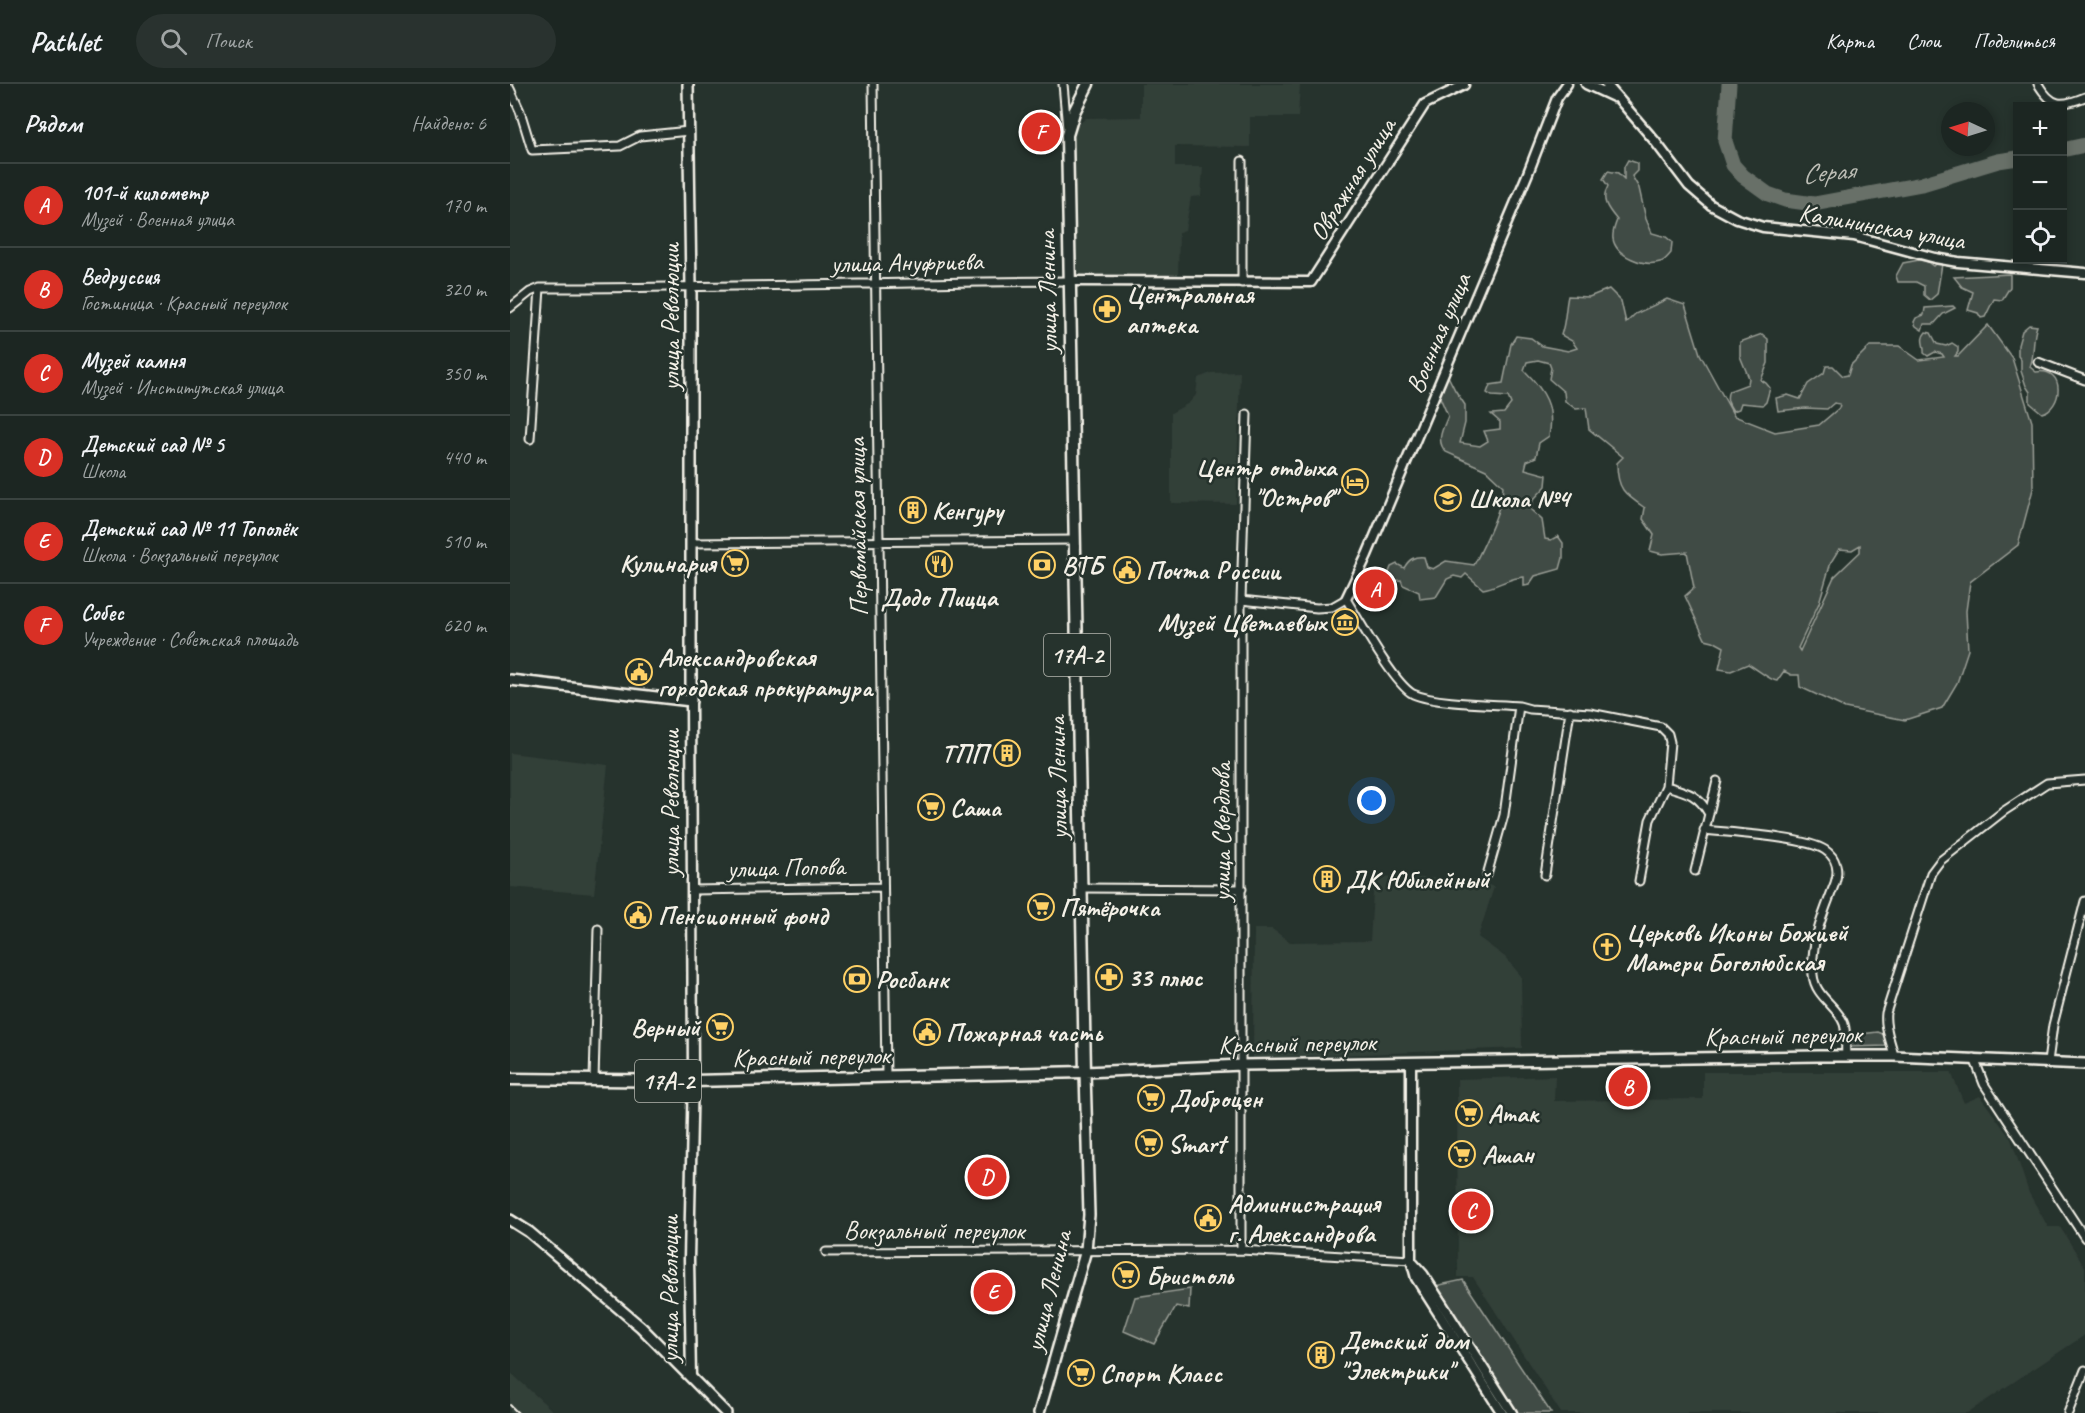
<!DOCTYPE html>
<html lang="ru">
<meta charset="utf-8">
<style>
:root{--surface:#1c2622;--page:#29322f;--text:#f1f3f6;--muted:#a0a5a5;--line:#3a4340;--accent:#d93025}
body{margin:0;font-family:Caveat,sans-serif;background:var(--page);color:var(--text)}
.controls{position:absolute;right:18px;top:18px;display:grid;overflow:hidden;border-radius:0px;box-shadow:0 3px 9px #0003}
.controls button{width:54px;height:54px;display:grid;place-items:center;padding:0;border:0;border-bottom:2px solid var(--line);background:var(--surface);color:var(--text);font:30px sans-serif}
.compass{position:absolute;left:1431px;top:18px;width:54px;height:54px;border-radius:50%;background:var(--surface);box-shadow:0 3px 9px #0003;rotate:274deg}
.you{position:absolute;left:862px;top:717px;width:21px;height:21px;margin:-15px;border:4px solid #fff;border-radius:50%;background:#1a73e8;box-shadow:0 0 0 9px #1a73e833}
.badge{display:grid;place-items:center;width:39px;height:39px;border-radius:50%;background:var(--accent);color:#fff;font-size:20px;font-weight:700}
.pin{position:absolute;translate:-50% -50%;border:3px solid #fff;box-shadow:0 2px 6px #0006}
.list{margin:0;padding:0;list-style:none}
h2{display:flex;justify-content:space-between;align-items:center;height:78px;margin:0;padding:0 24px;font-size:26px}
h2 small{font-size:20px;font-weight:400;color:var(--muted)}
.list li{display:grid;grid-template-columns:39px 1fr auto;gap:18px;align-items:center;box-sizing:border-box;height:84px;padding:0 24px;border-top:2px solid var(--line)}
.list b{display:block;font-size:22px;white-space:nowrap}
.list p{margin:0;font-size:20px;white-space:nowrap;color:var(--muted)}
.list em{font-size:20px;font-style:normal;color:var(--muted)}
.icon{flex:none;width:33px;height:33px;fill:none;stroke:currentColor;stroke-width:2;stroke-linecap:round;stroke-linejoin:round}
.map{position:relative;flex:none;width:1575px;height:1329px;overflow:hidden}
header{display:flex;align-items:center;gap:36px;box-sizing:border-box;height:84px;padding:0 30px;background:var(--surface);border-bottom:2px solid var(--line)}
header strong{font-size:28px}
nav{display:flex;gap:33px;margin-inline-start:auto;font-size:21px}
.search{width:420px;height:54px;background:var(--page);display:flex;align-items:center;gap:15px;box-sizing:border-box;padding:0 21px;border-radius:33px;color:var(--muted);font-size:22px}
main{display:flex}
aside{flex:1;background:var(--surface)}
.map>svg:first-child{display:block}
.built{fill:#333f39}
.green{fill:#414b45;stroke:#9a9e96;stroke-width:1.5;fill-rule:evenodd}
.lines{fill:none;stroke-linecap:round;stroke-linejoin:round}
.river{stroke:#676f68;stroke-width:15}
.minor-casing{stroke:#f4f1e8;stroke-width:11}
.tertiary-casing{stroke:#f4f1e8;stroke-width:13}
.secondary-casing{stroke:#f4f1e8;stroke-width:14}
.primary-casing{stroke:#f4f1e8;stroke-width:15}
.minor{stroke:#26332d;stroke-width:7}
.tertiary{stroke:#26332d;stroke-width:8}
.secondary{stroke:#26332d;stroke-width:9}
.primary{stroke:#26332d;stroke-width:10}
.rail{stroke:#f4f1e8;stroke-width:2}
.labels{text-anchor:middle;stroke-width:5;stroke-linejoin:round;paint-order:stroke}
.shield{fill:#26332d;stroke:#b6b8b0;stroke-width:1.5}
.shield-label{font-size:24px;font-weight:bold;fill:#f4f1e8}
.street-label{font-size:26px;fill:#f4f1e8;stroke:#26332d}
.poi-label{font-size:26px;font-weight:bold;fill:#f4f1e8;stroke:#26332d;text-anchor:start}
.water-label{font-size:27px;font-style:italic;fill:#bcbdb5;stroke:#26332d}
</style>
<header>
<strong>Pathlet</strong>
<div class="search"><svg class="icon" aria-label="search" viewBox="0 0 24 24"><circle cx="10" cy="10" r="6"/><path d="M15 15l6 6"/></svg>Поиск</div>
<nav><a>Карта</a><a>Слои</a><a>Поделиться</a></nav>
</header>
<main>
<aside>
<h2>Рядом<small>Найдено: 6</small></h2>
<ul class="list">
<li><span class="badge">A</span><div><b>101-й километр</b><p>Музей · Военная улица</p></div><em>170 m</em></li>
<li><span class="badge">B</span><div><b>Ведруссия</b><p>Гостиница · Красный переулок</p></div><em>320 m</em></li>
<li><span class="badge">C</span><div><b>Музей камня</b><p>Музей · Институтская улица</p></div><em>350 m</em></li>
<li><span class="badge">D</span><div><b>Детский сад № 5</b><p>Школа</p></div><em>440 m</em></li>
<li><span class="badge">E</span><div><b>Детский сад № 11 Тополёк</b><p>Школа · Вокзальный переулок</p></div><em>510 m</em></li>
<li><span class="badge">F</span><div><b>Собес</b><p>Учреждение · Советская площадь</p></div><em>620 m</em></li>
</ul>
</aside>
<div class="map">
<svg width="1575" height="1329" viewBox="0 0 1575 1329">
<rect width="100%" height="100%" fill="#26332d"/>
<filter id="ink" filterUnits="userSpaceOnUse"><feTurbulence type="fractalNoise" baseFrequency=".0167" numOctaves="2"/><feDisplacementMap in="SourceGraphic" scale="12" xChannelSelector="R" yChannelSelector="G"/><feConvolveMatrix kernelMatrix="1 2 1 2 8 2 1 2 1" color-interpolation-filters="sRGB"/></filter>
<g filter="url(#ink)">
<path class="built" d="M 631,0 L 790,0 L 788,33 L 740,33 L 740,63 L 665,62 L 665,83 L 693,83 L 691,112 L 681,113 L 675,146 L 669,148 L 668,193 L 566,192 L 563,63 L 566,43 L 576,34 L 631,33 Z
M 730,288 L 726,420 L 661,419 L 661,329 L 679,319 L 686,311 L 688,294 L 701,289 Z
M 0,669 L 98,681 L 84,810 L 0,803 Z
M 864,792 L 965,796 L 984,803 L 968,853 L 995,873 L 1011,892 L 1012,964 L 743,974 L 744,845 L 762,845 L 780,858 L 860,857 Z
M 1193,988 L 1441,988 L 1454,1019 L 1470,1012 L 1501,1055 L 1519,1109 L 1538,1143 L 1550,1143 L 1575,1183 L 1575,1251 L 1457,1329 L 1051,1329 L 963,1193 L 948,1193 L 947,995 L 1045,992 L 1044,1017 L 1193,1015 Z
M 0,1288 L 45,1329 L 0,1329 Z"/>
<path class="green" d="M 1118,76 L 1127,79 L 1127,87 L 1122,92 L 1129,104 L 1136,135 L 1142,149 L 1156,153 L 1162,158 L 1161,169 C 1158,172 1155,177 1150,178 C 1134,183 1106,172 1103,155 C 1102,148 1105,142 1107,136 C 1098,125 1090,116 1098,102 L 1093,95 L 1098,87 L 1108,89 L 1114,95 L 1114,83 Z
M 1409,176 L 1416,177 L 1423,182 L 1426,179 L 1432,180 L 1427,210 L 1420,216 L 1414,211 L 1414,202 L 1406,198 L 1388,198 L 1386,192 L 1393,179 Z
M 1500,190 L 1500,203 L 1492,216 L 1484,215 L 1475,233 L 1471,234 L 1468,229 L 1458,226 L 1463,208 L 1452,203 L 1444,193 Z
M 1099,205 L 1111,217 L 1116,239 L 1125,230 L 1157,215 L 1175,221 L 1190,270 L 1224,332 L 1265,348 L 1309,341 L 1329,324 L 1330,320 L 1324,319 L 1317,325 L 1295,324 L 1268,327 L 1266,314 L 1278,311 L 1290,315 L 1298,300 L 1314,289 L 1316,282 L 1323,282 L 1333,292 L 1338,291 L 1341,281 L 1360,262 L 1389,262 L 1409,276 L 1434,273 L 1432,270 L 1425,268 L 1418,272 L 1414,269 C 1415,260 1409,256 1416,248 L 1421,249 L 1427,260 L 1436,262 L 1442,259 L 1448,263 L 1448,268 L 1445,272 L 1448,272 L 1478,241 L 1502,274 L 1522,338 L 1523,405 L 1508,461 L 1460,498 L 1456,527 L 1458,566 L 1447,599 L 1432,624 L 1395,636 L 1335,624 L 1290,603 L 1289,591 L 1281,591 L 1274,587 L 1267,597 C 1259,596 1246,584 1238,580 L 1221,587 L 1209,585 L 1214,563 L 1203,557 L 1195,555 L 1175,512 L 1184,504 L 1177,468 L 1152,470 L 1140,467 L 1144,451 L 1133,435 L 1135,424 C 1114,410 1107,405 1107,379 L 1113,373 L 1079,345 L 1076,324 L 1066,325 L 1055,317 L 1054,308 L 1039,295 L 1041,284 L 1039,279 L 1028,276 L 1017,278 L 1014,286 C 1035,307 1045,323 1039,352 L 1029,359 L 1026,373 L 1017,377 L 1015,385 L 1037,391 L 1036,402 L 1023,416 L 1021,426 L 1032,436 L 1035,455 L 1041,456 L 1048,452 L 1053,459 L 1053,474 L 1050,485 L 1025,492 L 1019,501 L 1014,502 L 1014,493 C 1000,493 987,503 973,505 L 956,490 L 952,494 L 944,492 L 937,495 L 926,513 L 910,515 L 909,508 L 893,501 L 891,496 L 882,497 L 878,491 L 881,483 L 887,480 L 894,484 C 899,475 904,472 914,473 L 917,483 L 923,485 L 936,477 L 964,481 C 975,459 992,425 993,402 L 976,386 L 936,368 C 925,356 933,345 938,332 L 929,311 L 937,290 L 945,306 L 955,321 L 955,339 L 950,359 L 970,362 L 978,357 L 974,347 L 990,345 L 990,338 L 981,330 L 994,329 L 1001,320 L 998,313 L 982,312 L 977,309 L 980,301 L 993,299 L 1001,260 L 1006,252 L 1021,254 L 1032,262 L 1058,267 L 1067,264 L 1062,257 L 1051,251 C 1056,237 1055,225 1058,212 L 1079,213 ZM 1350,461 L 1350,468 L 1324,493 L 1290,567 L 1288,564 L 1309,519 L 1321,478 L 1329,465 L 1342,466 Z
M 1443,222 L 1445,224 L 1433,230 L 1424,240 L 1414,240 L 1412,246 L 1406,242 L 1404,238 L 1406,234 L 1414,231 L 1415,224 Z
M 1519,241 L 1527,242 C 1522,255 1525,270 1520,283 L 1526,288 C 1557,283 1552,325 1532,329 L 1520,319 L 1520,308 L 1516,302 L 1511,287 L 1511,276 L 1508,272 L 1508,261 L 1512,247 Z
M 1252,250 L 1258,255 L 1258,279 L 1251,296 L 1256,299 L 1260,304 L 1256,318 L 1253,321 L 1231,319 L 1229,325 L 1223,327 C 1219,321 1215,314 1219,307 L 1238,300 L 1239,294 L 1230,272 L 1230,258 Z
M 1368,948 L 1375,951 L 1376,962 L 1339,963 L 1337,958 L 1342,951 Z
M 953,1196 L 1041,1329 L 1006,1329 L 925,1202 Z
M 680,1205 L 679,1225 L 666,1222 L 644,1260 L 614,1247 L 625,1213 Z"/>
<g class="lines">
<path class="river" d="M 1219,0 L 1215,57 L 1223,81 L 1233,92 L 1258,110 L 1275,116 L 1304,120 L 1412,100 L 1488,77 L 1508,74
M 1552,66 L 1575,61"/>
<defs>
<path id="minor" d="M 363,0 L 376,993
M 553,0 L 557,45
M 1528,0 C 1542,23 1551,23 1575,13
M 0,5 L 10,27 L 22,66 L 110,62 L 130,52 L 179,47
M 732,77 L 732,199
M 0,224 L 20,208 L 30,204 C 207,204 383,198 560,197
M 1528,278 L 1575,296
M 20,355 L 30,204
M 181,459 L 565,456
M 731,516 L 807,524 L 822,523 L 836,515 C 849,536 884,600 903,610 C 926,620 983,620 1009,622 L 1020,625 L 1080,629 L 1151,643 L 1158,650 L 1160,658 L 1156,702 L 1140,736 L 1129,797
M 1156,702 C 1177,708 1188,710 1199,730
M 1194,746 C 1221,749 1295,753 1315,766 C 1327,774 1329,787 1325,799 C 1314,828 1300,858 1303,891 C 1305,913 1328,922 1334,940 C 1337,949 1335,963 1336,972
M 1185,787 L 1207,697
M 977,791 L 994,731 L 1009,622
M 1035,791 L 1060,627
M 572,804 L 732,805
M 182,806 L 372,803
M 1384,972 C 1381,957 1374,944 1376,929 L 1421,789 L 1430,777 L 1494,727 L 1537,699 L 1575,696
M 1464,974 L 1474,1000 L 1575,1154
M 1538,978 L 1543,941 L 1575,817
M 84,997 L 88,845
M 731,1166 L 731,516 L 737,330
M 316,1168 L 731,1166 L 901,1176
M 1558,1329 L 1575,1286"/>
<path id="tertiary" d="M 1076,0 L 1104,13
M 1096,0 L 1144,56 L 1179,102 L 1201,121 L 1227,135 L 1253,143 L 1344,152 L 1425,174 L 1448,178 L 1575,189
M 560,197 L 801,198 L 915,20 L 954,1
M 836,515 L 857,471 L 1018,89 L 1047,14 L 1057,0
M 901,980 L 901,1176 L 906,1194 L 992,1329
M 903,1179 L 913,1190 L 1002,1329
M 181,1293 L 179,1175 L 183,988 L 181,617"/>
<path id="secondary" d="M 0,596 L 181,617 L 181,204 L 178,0
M 0,1136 L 19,1148 L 131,1243 L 216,1329
M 529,1329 L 576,1166 L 579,1131 L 575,988 L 732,981 L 1309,972 L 1384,972 L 1575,980"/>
<path id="primary" d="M 0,995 L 182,997 L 575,988 L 557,51 L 564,28 L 578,0"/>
</defs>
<use href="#minor" class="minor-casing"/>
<use href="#tertiary" class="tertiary-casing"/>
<use href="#secondary" class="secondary-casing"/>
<use href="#primary" class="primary-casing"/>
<use href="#minor" class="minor"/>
<use href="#tertiary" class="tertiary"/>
<use href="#secondary" class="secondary"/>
<use href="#primary" class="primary"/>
<path class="rail" d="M 0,1321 L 8,1329"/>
</g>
</g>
<defs>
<symbol id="pharmacy-ring" viewBox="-11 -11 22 22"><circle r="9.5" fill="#26332d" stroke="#ffd166" stroke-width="1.5"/><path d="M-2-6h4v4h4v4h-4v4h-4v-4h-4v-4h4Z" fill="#ffd166"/></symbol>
<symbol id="hotel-ring" viewBox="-11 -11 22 22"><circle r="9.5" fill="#26332d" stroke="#ffd166" stroke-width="1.5"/><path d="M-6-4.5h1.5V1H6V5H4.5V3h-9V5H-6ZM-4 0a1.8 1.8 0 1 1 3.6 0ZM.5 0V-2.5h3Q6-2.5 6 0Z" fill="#ffd166"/></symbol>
<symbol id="school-ring" viewBox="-11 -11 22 22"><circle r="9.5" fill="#26332d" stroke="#ffd166" stroke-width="1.5"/><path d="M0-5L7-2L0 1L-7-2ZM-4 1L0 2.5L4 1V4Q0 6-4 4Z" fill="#ffd166"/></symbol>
<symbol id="building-ring" viewBox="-11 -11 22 22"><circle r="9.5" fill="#26332d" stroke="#ffd166" stroke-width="1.5"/><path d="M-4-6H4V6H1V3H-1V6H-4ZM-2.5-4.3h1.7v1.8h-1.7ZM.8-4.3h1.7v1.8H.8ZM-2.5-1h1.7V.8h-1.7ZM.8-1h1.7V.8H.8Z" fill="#ffd166"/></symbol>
<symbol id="supermarket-ring" viewBox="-11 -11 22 22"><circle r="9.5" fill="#26332d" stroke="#ffd166" stroke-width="1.5"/><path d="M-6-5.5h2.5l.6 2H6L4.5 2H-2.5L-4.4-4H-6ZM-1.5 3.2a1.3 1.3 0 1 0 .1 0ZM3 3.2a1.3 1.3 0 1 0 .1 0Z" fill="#ffd166"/></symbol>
<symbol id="restaurant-ring" viewBox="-11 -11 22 22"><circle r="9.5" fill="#26332d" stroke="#ffd166" stroke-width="1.5"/><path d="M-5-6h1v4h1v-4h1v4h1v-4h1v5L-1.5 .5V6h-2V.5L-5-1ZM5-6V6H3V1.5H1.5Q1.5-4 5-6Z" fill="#ffd166"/></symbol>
<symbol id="bank-ring" viewBox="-11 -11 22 22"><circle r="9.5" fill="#26332d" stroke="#ffd166" stroke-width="1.5"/><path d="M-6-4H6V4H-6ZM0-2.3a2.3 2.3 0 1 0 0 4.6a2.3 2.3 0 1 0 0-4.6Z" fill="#ffd166"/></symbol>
<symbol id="civic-ring" viewBox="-11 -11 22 22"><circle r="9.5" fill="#26332d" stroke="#ffd166" stroke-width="1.5"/><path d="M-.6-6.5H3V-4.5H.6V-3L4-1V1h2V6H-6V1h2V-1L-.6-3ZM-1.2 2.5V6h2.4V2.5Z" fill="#ffd166"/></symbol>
<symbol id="museum-ring" viewBox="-11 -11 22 22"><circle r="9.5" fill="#26332d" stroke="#ffd166" stroke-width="1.5"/><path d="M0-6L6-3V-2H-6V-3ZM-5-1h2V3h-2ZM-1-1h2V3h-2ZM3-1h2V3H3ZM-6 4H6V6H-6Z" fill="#ffd166"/></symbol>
<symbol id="church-ring" viewBox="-11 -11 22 22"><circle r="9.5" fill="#26332d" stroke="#ffd166" stroke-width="1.5"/><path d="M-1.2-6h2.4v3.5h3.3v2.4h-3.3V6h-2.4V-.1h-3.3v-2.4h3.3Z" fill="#ffd166"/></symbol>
</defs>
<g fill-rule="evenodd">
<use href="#pharmacy-ring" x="582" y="210" width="30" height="30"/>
<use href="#hotel-ring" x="830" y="383" width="30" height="30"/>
<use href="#school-ring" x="923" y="399" width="30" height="30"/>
<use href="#building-ring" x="388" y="411" width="30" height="30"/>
<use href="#supermarket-ring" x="210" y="464" width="30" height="30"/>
<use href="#restaurant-ring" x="414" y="465" width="30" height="30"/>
<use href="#bank-ring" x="517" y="466" width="30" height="30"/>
<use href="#civic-ring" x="602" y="471" width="30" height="30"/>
<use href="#museum-ring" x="820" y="523" width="30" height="30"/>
<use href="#civic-ring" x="114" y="573" width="30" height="30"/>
<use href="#building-ring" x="482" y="654" width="30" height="30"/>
<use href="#supermarket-ring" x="406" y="708" width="30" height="30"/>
<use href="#building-ring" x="802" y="780" width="30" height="30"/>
<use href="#supermarket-ring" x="516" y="808" width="30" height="30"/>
<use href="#civic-ring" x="113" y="816" width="30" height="30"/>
<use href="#church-ring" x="1082" y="848" width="30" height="30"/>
<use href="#pharmacy-ring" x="584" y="878" width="30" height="30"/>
<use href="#bank-ring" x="332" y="880" width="30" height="30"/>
<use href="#supermarket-ring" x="195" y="928" width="30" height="30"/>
<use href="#civic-ring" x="402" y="933" width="30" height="30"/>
<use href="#supermarket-ring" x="626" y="999" width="30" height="30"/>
<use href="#supermarket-ring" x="944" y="1014" width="30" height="30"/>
<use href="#supermarket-ring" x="624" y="1044" width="30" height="30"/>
<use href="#supermarket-ring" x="937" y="1055" width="30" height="30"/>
<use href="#civic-ring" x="683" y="1119" width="30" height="30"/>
<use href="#supermarket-ring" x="601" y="1176" width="30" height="30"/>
<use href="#building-ring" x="796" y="1256" width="30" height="30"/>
<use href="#supermarket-ring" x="556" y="1274" width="30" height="30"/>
</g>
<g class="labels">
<g class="shield">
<rect x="534" y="550" width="66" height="42" rx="4.5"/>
<rect x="125" y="976" width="66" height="42" rx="4.5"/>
</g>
<g class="shield-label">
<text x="567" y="579">17А-2</text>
<text x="158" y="1005">17А-2</text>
</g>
<g class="street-label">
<text transform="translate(842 95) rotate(-58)" y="9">Овражная улица</text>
<text transform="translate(1372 142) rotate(10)" y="9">Калининская улица</text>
<text transform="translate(397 178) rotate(-1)" y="9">улица Ануфриева</text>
<text transform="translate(537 208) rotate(-91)" y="9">улица Ленина</text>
<text transform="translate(160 233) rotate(-90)" y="9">улица Революции</text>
<text transform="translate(928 249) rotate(-67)" y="9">Военная улица</text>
<text transform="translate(347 443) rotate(-91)" y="9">Первомайская улица</text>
<text transform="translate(547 694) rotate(-91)" y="9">улица Ленина</text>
<text transform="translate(160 719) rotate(-90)" y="9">улица Революции</text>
<text transform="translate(711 748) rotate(-90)" y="9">улица Свердлова</text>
<text transform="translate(276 783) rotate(-1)" y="9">улица Попова</text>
<text transform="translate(1273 951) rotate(-1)" y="9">Красный переулок</text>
<text transform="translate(787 959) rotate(-1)" y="9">Красный переулок</text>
<text transform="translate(301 972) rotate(-1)" y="9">Красный переулок</text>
<text x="424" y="1155">Вокзальный переулок</text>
<text transform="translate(159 1205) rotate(-90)" y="9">улица Революции</text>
<text transform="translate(538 1207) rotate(-76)" y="9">улица Ленина</text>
</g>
<g class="poi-label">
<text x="616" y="219">Центральная<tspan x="616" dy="30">аптека</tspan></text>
<text x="826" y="392" text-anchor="end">Центр отдыха<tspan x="826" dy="30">"Остров"</tspan></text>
<text x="958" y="423">Школа №4</text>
<text x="422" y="435">Кенгуру</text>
<text x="206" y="488" text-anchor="end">Кулинария</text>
<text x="552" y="490">ВТБ</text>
<text x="636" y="495">Почта России</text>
<text x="429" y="522" text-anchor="middle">Додо Пицца</text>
<text x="816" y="547" text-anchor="end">Музей Цветаевых</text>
<text x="148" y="582">Александровская<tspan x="148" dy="30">городская прокуратура</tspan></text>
<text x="478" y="678" text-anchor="end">ТПП</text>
<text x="440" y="732">Саша</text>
<text x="836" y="804">ДК Юбилейный</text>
<text x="550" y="832">Пятёрочка</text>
<text x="148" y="840">Пенсионный фонд</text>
<text x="1116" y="857">Церковь Иконы Божией<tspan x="1116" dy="30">Матери Боголюбская</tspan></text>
<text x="618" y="902">33 плюс</text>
<text x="366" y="904">Росбанк</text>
<text x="190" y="952" text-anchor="end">Верный</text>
<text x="436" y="957">Пожарная часть</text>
<text x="660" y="1023">Доброцен</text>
<text x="978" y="1038">Атак</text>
<text x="658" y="1068">Smart</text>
<text x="972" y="1079">Ашан</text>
<text x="718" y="1128">Администрация<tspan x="718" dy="30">г. Александрова</tspan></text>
<text x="636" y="1200">Бристоль</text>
<text x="830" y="1265">Детский дом<tspan x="830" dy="30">"Электрики"</tspan></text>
<text x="590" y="1298">Спорт Класс</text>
</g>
<g class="water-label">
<text transform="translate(1318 88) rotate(-5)" y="9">Серая</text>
</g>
</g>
</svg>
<div class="controls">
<button>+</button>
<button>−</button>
<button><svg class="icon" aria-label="locate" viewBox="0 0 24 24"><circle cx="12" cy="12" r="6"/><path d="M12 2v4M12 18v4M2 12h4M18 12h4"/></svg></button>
</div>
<svg class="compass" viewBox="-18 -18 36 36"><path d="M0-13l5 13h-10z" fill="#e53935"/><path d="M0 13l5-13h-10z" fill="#a0a5a5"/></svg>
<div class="you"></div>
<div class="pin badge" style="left:865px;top:505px">A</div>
<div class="pin badge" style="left:1118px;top:1003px">B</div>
<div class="pin badge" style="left:961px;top:1127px">C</div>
<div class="pin badge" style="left:477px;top:1093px">D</div>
<div class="pin badge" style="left:483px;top:1208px">E</div>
<div class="pin badge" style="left:531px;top:48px">F</div>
</div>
</main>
